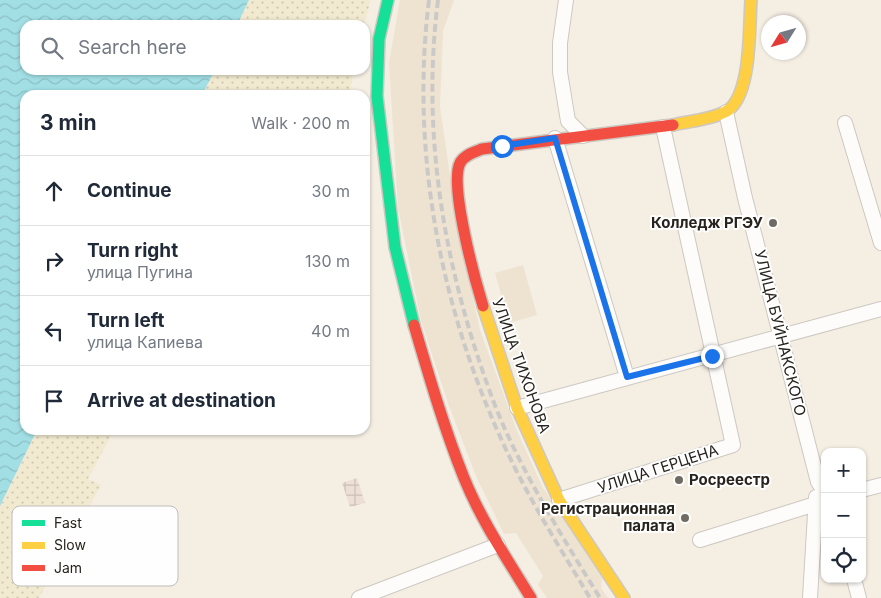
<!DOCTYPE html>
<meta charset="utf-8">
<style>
:root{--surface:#fff;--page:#f6f6f7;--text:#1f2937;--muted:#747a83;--line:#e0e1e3}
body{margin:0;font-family:Inter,sans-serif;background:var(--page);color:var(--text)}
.controls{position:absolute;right:15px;bottom:15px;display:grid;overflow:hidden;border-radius:10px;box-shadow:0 1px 4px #0004}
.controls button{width:45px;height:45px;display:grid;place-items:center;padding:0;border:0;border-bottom:1px solid var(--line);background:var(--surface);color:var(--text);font:25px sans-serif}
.compass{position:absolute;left:761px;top:15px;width:45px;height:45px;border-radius:50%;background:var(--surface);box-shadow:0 1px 4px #0004;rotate:233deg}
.stop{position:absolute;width:15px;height:15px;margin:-11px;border:4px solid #1a73e8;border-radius:50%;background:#fff}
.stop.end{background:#1a73e8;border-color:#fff;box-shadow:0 1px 5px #0008}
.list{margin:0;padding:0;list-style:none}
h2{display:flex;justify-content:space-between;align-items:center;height:65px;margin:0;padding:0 20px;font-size:21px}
h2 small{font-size:16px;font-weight:400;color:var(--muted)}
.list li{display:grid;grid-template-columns:32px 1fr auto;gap:15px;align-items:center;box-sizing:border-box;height:70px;padding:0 20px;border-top:1px solid var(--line)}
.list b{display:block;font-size:19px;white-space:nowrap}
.list p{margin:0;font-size:16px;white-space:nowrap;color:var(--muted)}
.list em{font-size:16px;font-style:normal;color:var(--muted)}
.icon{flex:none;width:28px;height:28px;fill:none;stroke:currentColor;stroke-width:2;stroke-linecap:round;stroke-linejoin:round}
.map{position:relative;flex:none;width:881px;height:598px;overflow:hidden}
.search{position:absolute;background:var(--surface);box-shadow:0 1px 4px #0004;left:20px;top:20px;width:350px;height:55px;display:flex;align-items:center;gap:12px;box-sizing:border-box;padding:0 18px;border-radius:15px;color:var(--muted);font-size:19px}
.panel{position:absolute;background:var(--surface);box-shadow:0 1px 4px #0004;left:20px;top:90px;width:350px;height:345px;border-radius:15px}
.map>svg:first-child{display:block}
.industrial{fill:url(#industrial-grid)}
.built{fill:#eee3d1}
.sand{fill:url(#sand-dots)}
.water{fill:url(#water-waves)}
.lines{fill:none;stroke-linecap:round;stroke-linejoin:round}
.street-casing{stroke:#cdc8c0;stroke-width:16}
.fast-casing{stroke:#cdc8c0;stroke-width:14}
.slow-casing{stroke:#cdc8c0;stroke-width:14}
.jam-casing{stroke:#cdc8c0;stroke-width:14}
.street{stroke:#fdfcfb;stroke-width:14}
.fast{stroke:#16e098;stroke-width:11}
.slow{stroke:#ffcf43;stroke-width:11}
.jam{stroke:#f24e42;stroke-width:11}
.rail{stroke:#cbc9c7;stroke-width:4;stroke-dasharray:8 4;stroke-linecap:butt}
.route{stroke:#1a73e8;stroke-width:6}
.poi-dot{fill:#6f6b62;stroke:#fefefe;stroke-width:2}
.labels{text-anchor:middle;stroke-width:4;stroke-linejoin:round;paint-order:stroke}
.poi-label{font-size:15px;font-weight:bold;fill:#28241d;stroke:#fefefe;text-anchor:end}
.street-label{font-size:15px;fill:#28241d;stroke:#fefefe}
.key{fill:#fefefe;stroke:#bebdba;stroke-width:1}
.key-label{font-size:14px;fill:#28241d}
</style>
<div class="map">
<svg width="881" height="598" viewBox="0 0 881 598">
<defs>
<pattern id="industrial-grid" width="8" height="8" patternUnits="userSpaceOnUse" patternTransform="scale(1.25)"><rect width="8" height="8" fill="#eedfd4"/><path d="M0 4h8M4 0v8" fill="none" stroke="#ccbfb6"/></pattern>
<pattern id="sand-dots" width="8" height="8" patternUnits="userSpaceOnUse" patternTransform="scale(1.25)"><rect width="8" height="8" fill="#f2ead0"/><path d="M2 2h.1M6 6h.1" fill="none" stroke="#d0c9b2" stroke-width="1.8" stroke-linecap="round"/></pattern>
<pattern id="water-waves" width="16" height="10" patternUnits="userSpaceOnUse" patternTransform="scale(1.25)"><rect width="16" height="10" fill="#a1dfe5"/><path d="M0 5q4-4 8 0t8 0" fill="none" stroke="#8bbfc4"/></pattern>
</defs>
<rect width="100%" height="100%" fill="#f4eee3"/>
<path class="industrial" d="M 357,478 L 365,503 L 350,507 L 342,483 Z"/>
<path class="built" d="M 400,0 L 454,0 L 443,31 L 440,107 L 457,224 L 480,330 L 517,431 L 542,486 L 602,578 L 601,588 L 608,598 L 547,598 L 538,585 L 543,576 L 516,533 L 504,534 L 476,476 L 448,403 L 421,321 L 398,208 L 389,63 Z
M 523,265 L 537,315 L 509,323 L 495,273 Z"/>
<path class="sand" d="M 249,0 L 371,0 L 364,25 L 237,25 Z
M 215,70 L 354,70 L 349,95 L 202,95 Z
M 37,430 L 114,430 L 88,479 L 101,485 L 39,598 L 0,598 L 0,506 Z"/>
<path class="water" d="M 0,0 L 249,0 L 237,25 L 25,25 L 25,70 L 215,70 L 202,95 L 25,95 L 25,430 L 37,430 L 0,506 Z"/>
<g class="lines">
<defs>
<path id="street" d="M 566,0 L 560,43 L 560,72 L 568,121 L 583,136
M 726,112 L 745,198 L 818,482 L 825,492
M 845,123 L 881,243
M 555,138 L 627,377
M 517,408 L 881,309
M 862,490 L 881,485
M 559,500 L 733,445 L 663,127
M 700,540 L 825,501
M 854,579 L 859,598
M 359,598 L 498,545
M 810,598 L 816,497"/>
<path id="fast" d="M 388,0 L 379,39 L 377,96 L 395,247 L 414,325"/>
<path id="slow" d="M 673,125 C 689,121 710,120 725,112 C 752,99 749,27 751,0
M 483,306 L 517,408 L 559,500 L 624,598"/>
<path id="jam" d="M 483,306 C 475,280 449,185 460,163 C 464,155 474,152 482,149 L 673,125
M 414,325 C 429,376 444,428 464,478 C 481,520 507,559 531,598"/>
</defs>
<use href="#street" class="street-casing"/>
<use href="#fast" class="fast-casing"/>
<use href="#slow" class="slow-casing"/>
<use href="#jam" class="jam-casing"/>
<use href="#street" class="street"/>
<use href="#fast" class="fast"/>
<use href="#slow" class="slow"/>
<use href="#jam" class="jam"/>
<path class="rail" d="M 429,0 C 409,160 444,327 516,470 C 538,514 565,556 590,598
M 438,0 C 423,118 439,235 475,348 C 485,379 496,411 510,440 C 536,495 568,546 600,598"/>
</g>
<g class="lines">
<path class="route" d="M 502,146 L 555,138 L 627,377 L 712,356"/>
</g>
<g class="poi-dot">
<circle cx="773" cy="223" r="5"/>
<circle cx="679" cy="480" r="5"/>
<circle cx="685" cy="518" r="5"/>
</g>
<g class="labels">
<g class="poi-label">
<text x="763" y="228">Колледж РГЭУ</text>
<text x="689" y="485" text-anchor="start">Росреестр</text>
<text x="675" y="514">Регистрационная<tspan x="675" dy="17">палата</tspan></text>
</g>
<g class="street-label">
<text transform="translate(780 333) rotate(76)" y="5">УЛИЦА БУЙНАКСКОГО</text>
<text transform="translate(521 366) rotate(70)" y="5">УЛИЦА ТИХОНОВА</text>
<text transform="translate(658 469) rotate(-18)" y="5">УЛИЦА ГЕРЦЕНА</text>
</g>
</g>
<rect x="12" y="506" width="166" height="80" rx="8" class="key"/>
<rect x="22" y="520" width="23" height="6" fill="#16e098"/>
<rect x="22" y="542" width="23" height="7" fill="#ffcf43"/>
<rect x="22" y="565" width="23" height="6" fill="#f24e42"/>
<g class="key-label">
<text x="54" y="528">Fast</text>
<text x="54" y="550">Slow</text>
<text x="54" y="573">Jam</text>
</g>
</svg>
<div class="controls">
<button>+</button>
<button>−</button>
<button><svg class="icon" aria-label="locate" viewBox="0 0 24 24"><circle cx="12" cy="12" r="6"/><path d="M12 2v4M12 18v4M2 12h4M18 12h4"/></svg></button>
</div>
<svg class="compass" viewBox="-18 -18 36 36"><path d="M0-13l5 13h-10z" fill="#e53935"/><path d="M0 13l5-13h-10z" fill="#747a83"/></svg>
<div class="stop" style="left:502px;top:146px"></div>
<div class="stop end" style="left:712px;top:356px"></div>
<div class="search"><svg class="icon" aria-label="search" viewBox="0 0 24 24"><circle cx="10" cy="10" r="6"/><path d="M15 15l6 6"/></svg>Search here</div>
<section class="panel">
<h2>3 min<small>Walk · 200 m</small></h2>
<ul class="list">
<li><svg class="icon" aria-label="ahead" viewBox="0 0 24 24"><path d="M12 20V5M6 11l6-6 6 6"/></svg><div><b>Continue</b></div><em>30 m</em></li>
<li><svg class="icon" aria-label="right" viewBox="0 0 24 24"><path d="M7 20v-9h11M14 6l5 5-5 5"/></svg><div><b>Turn right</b><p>улица Пугина</p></div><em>130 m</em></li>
<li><svg class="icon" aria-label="left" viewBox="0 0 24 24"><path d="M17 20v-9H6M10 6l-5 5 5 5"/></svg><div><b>Turn left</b><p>улица Капиева</p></div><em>40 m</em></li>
<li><svg class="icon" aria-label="arrive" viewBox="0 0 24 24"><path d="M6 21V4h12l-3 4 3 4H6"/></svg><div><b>Arrive at destination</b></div></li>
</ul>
</section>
</div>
